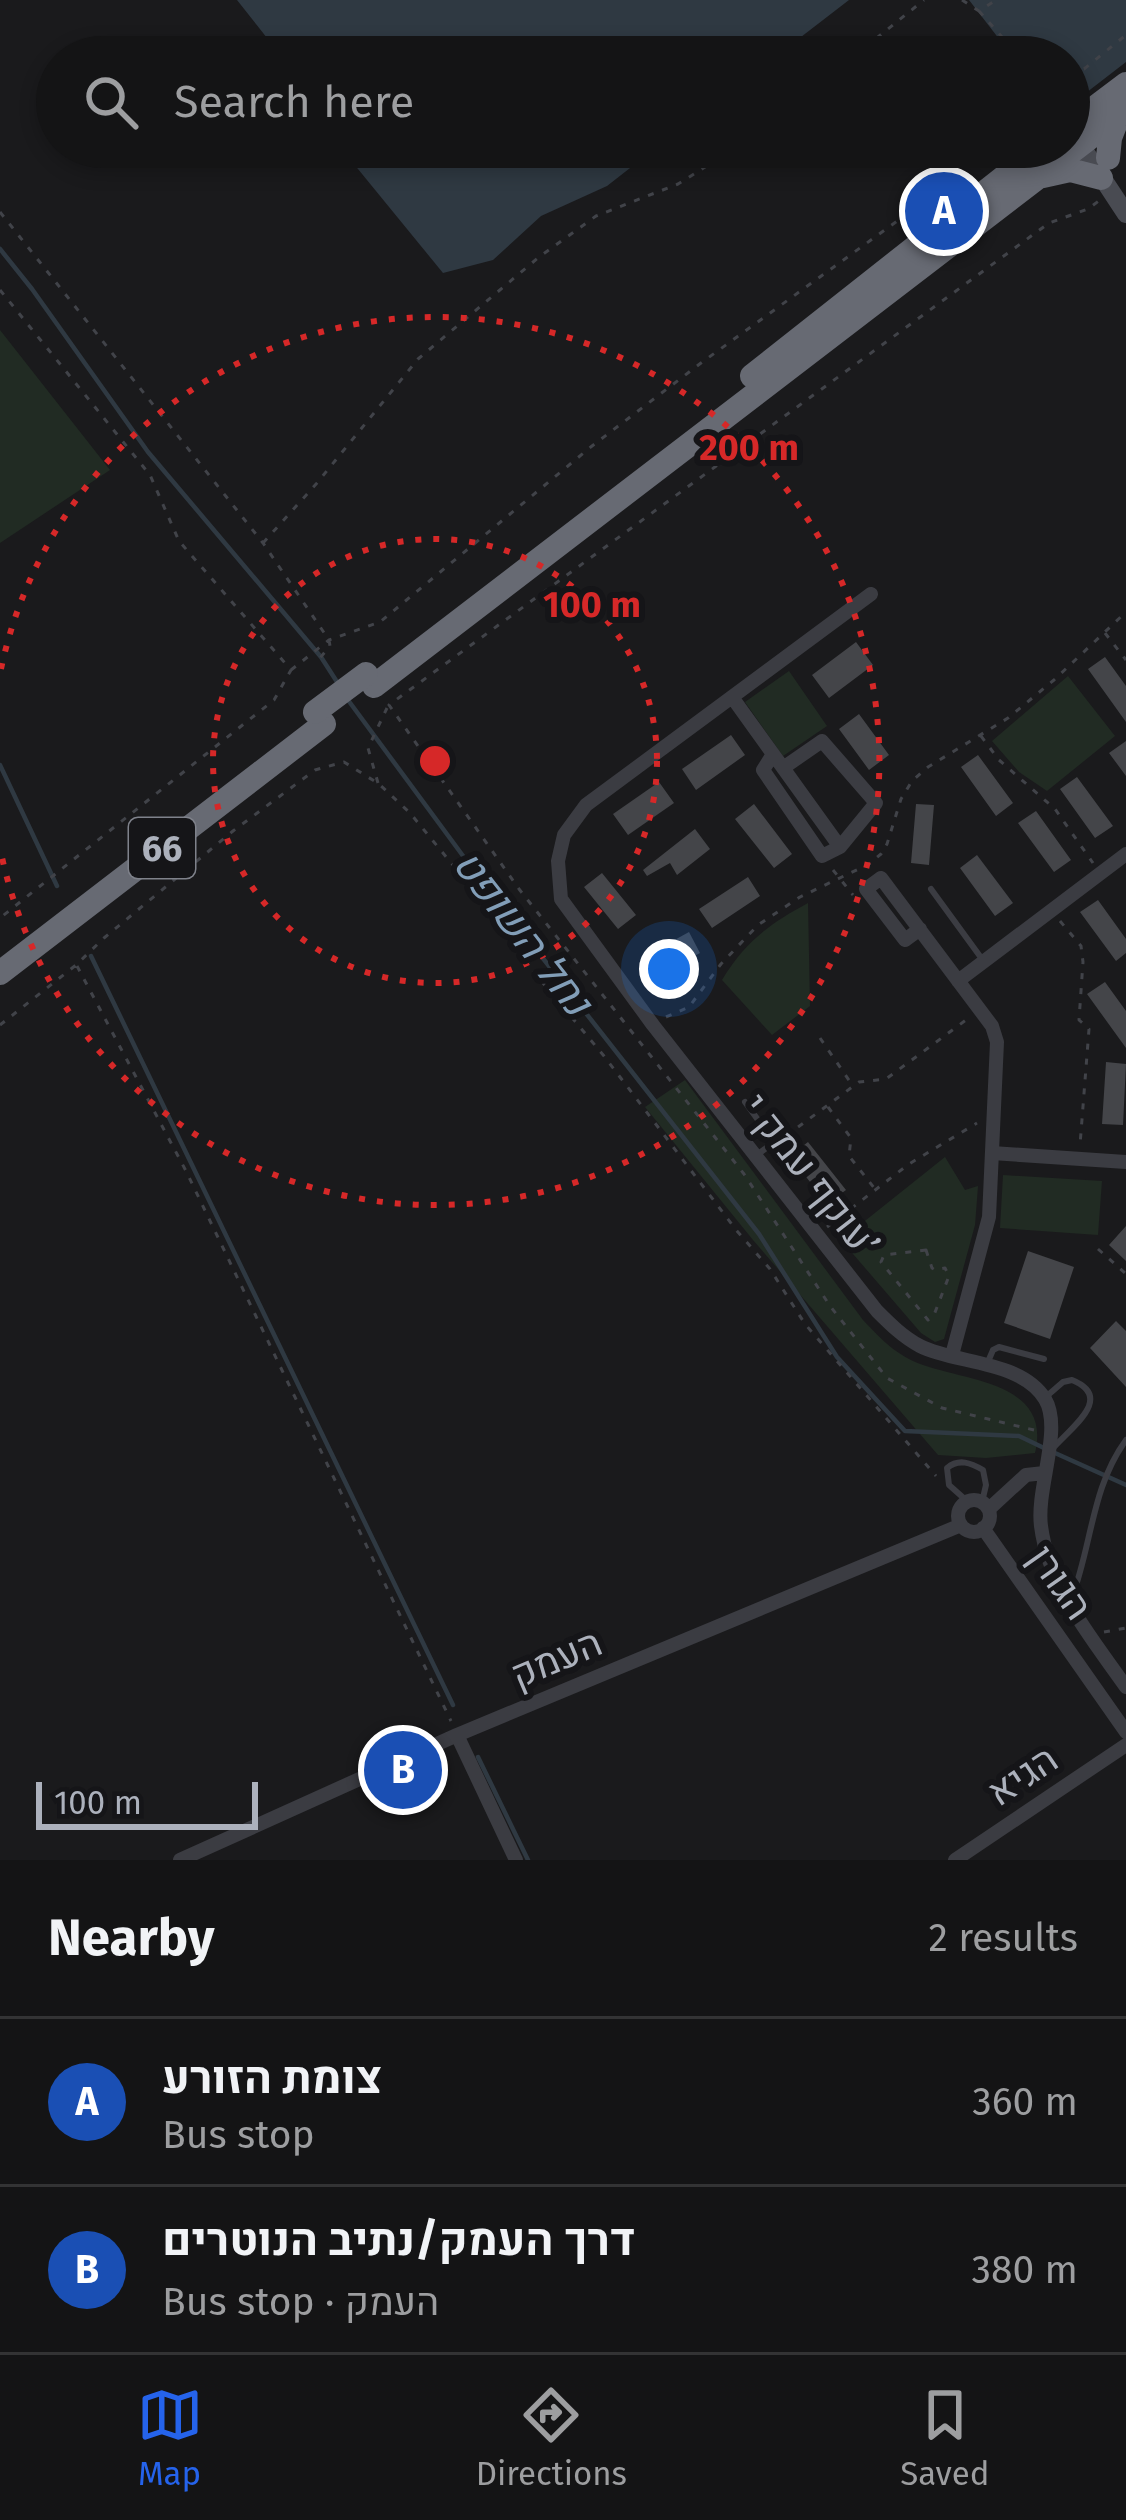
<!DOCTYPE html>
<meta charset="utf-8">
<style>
:root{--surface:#141415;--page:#1d1d1e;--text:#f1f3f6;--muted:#9d9ea0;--line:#333334;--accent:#2563eb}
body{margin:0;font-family:"Fira Sans",Heebo,sans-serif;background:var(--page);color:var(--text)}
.scale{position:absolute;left:36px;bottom:30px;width:222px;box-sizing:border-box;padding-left:12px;border:6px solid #acb1bc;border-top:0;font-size:33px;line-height:42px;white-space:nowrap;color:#acb1bc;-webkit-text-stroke:9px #151518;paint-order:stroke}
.you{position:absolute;left:669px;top:969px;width:42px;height:42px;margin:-30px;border:9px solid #fff;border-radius:50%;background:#1a73e8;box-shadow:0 0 0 18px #1a73e833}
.badge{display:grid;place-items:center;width:78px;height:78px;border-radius:50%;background:var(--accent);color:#fff;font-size:39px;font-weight:700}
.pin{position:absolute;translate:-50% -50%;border:6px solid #fff;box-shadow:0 3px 12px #0006}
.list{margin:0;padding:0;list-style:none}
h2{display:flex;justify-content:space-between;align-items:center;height:156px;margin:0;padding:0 48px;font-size:51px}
h2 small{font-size:39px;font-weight:400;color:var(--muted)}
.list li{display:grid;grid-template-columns:78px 1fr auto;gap:36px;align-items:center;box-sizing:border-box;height:168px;padding:0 48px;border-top:3px solid var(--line)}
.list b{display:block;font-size:45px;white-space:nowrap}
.list p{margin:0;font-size:39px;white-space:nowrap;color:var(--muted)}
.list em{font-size:39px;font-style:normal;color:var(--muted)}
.icon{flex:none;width:66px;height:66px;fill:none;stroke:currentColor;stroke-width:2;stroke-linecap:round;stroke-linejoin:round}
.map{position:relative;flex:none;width:1126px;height:1860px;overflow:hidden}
.search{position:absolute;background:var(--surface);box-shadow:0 6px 18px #0003;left:36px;right:36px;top:36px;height:132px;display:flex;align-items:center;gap:30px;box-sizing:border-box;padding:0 42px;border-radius:66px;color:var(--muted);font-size:45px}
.sheet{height:492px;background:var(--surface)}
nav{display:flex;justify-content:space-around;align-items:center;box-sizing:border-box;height:168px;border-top:3px solid var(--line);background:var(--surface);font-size:33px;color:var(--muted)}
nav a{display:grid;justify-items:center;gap:6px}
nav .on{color:var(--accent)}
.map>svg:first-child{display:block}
.green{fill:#212b23}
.water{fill:#2f3942}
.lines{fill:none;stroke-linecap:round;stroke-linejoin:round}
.stream{stroke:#2f3942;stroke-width:4.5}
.building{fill:#444549}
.path{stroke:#414349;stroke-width:3;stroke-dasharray:6 9;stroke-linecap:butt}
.lane{stroke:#3b3c42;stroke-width:6}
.street{stroke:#3b3c42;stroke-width:14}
.secondary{stroke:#494b52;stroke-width:18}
.highway{stroke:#676a73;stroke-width:24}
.highway-bridge{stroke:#676a73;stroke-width:24}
.ring{fill:none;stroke:#d62828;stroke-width:6;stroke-dasharray:6 12}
.labels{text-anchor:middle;stroke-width:12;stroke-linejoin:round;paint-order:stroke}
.shield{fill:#151518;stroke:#7f828b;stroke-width:3}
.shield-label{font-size:36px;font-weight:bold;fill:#acb1bc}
.street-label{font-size:39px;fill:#acb1bc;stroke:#151518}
.water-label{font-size:42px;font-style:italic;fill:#829eb8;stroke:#151518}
.centre{fill:#d62828;stroke:#151518;stroke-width:6}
.ring-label{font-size:36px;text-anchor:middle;font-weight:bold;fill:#d62828;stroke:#151518;stroke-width:12;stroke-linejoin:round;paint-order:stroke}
</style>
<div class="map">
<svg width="1126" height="1860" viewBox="0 0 1126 1860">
<rect width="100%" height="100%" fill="#1a1a1c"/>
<path class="green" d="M 0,330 L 110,470 L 0,543 Z
M 789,671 L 827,726 L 783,756 L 745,702 Z
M 1068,676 L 1115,736 L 1047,791 L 1019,772 L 992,741 Z
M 808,903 L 810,1006 L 772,1035 L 722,980 C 745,942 769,924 808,903 Z
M 685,1080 L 863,1320 C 882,1340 897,1356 923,1365 C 968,1381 1052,1383 1035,1453 L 986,1458 L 938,1455 L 753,1240 L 645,1107 Z
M 945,1157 L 965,1190 L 978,1186 L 975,1225 L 944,1339 L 935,1342 L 921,1333 L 841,1240 Z
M 1003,1175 L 1102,1181 L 1098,1235 L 1000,1228 Z"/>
<path class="water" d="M 237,0 L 849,0 L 775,57 L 282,57 Z
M 969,0 L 1126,0 L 1126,62 L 1069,106 L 1069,57 L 1013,57 Z
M 340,147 L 657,147 L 607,186 L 541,216 L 493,260 L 443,273 Z"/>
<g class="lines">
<path class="stream" d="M 0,249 L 32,289 L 148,452 L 321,657 L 339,685
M 348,700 L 469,864 L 759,1234 L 837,1357 L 905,1431 L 1019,1436 L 1044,1448
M 0,765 L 57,886
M 91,956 L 453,1705
M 1055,1453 L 1126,1485
M 478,1757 L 528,1860"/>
</g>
<path class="building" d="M 856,642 L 873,665 L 829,698 L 812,675 Z
M 1105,657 L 1126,686 L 1126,722 L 1088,669 Z
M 859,714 L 889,755 L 869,770 L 839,729 Z
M 731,735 L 745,755 L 696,790 L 682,769 Z
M 1126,741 L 1126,776 L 1109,753 Z
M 978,755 L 1013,803 L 996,816 L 961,767 Z
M 1077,777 L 1113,826 L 1095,838 L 1060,789 Z
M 659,782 L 674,803 L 628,835 L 613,814 Z
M 754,804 L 792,854 L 774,868 L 735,819 Z
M 916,804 L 934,805 L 929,865 L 911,863 Z
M 1036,811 L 1071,860 L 1054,872 L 1018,823 Z
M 695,829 L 710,849 L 677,875 L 670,863 L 647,876 L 643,870 Z
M 977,855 L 1013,903 L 995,916 L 960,868 Z
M 602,873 L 636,915 L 618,929 L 584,887 Z
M 748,877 L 760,896 L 712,928 L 699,909 Z
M 1098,900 L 1126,939 L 1126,953 L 1116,961 L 1080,912 Z
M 689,932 L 700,953 L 652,979 L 640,959 Z
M 1105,982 L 1126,1011 L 1126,1048 L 1087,994 Z
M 1106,1062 L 1126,1064 L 1123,1125 L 1102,1124 Z
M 808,1142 L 846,1190 L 827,1204 L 790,1156 Z
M 1126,1226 L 1126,1261 L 1109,1245 Z
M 1028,1251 L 1074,1267 L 1050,1339 L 1004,1323 Z
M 1116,1321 L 1126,1331 L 1126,1387 L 1090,1348 Z"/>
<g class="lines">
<path class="path" d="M 962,0 L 979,11 L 996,0
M 979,11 L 1020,57
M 853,57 L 924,0
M 1069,71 L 1084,69 L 1126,35
M 0,212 L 263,543 L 329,640 L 330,646 L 315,664
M 0,290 L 150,475 L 179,541 L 291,670 L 274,700 L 0,918
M 263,543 L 317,483 L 418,359 L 539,257 L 596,216 L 678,184 L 737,147
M 1105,633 L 1126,660
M 291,670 L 329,640 L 380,622 L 592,446 L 701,363 L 900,219 L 982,147
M 981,736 L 999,760 L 1055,809 L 1093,863
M 378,783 L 368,748 L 387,708
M 833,870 L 853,895
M 1060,921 L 1081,946 L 1083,962 L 1079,1020 L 1089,1029 L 1080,1145
M 77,966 L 186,1171 L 451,1721
M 666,1017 L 689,1007 L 721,964 L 758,925 L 800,897 L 869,864 L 881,854 L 887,844 L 901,799 L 912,781 L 928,767 L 1008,718 L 1054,680 L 1126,612
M 0,1025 L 76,965 L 104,938 L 233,831 L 315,770 L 344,762 L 379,784 L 410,813 L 499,921 L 538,977 L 604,1056 L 737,1231 L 770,1269 L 805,1324 L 936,1476
M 820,1038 L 853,1086
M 828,1107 L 851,1138 L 849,1156 L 875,1189
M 786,1136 L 859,1082 L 886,1079 L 966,1020
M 827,1227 L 909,1164 L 977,1123
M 1098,1249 L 1126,1274
M 926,1250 L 932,1268 L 935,1270 L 945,1268 L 949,1276 L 934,1315 L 928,1320 L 881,1262 L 884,1255 Z
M 1034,1430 L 942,1408 L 887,1378 L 830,1306 L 744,1174 L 519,889 L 389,705 L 1049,223 L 1088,209 L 1100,200
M 1104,1632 L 1126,1628"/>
<path class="lane" d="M 931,889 L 982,959
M 745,1102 L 774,1142 L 757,1155
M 987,1364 L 993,1350 L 999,1347 L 1044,1359
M 1048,1395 L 1063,1382 L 1072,1380 C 1114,1397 1073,1426 1055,1446
M 967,1501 L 949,1485 L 947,1468 C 959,1458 971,1463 983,1470 L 986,1485 L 982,1502
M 1071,1600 C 1092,1546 1091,1488 1126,1440"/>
<path class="street" d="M 871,594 L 586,805 L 564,835 L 558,861 L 561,899 L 653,1025 L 877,1311 C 890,1324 903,1337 920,1346 C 955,1364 1021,1360 1045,1399 C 1063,1429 1036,1488 1041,1526 C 1049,1588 1091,1637 1126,1687
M 732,697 L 840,847 L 822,856 L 763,770 L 773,754
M 783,768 L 822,741 L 876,803 L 840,847
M 920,929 L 905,940 L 866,889 L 881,878 L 992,1026 L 997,1042 L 989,1217 L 952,1355
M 958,981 L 1126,854
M 992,1153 L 1126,1162
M958 1516a16 16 0 1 1 32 0a16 16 0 1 1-32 0Z
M 989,1509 L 1026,1475 L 1044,1473
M 983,1528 L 1126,1732
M 457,1735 L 516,1860
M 180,1860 L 457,1735 L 961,1525
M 955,1860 L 1126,1745"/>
<path class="secondary" d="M 1077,133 L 1080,144 L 1126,214"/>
<path class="highway" d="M 1069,127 L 1126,84
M 1108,158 L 1110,138 L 1119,115
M 1043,176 L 1070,170 L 1101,178
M 752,376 L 1042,147
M 374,686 L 1126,110
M 0,973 L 324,724"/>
<path class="highway-bridge" d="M 315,712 L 366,674"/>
</g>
<g class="ring">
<circle cx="435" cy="761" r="222"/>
<path d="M1 669A444 444 0 1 1 1 853"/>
</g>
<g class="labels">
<rect class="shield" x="129" y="818" width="66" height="60" rx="9"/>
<g class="shield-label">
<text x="162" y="861">66</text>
</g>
<g class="street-label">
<text transform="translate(811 1175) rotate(52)" y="14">עוקף עמק י’</text>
<text transform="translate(1061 1582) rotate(55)" y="14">הגורן</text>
<text transform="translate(556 1658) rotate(-23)" y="14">העמק</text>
<text transform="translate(1022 1775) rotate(-34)" y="14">הגיא</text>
</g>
<g class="water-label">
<text transform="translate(523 932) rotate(52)" y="15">נחל השופט</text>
</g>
</g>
<circle cx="435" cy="761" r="18" class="centre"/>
<g class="ring-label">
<text x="749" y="460">200 m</text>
<text x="592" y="617">100 m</text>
</g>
</svg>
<div class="scale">100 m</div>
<div class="you"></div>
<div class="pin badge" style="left:944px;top:211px;background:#1a4fb4">A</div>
<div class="pin badge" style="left:403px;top:1770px;background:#1a4fb4">B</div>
<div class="search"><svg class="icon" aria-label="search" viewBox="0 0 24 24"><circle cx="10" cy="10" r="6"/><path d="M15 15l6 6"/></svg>Search here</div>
</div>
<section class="sheet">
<h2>Nearby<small>2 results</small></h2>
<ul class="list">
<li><span class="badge" style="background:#1a4fb4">A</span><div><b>צומת הזורע</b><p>Bus stop</p></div><em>360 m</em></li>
<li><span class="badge" style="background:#1a4fb4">B</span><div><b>דרך העמק/נתיב הנוטרים</b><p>Bus stop · העמק</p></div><em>380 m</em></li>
</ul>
</section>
<nav>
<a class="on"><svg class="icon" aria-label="map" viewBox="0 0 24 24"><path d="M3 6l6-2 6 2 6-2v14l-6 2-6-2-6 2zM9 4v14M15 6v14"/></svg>Map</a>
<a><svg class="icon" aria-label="directions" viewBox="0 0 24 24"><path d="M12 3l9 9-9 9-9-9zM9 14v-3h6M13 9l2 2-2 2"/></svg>Directions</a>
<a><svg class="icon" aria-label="saved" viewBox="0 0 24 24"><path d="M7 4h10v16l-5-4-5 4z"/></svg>Saved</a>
</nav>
